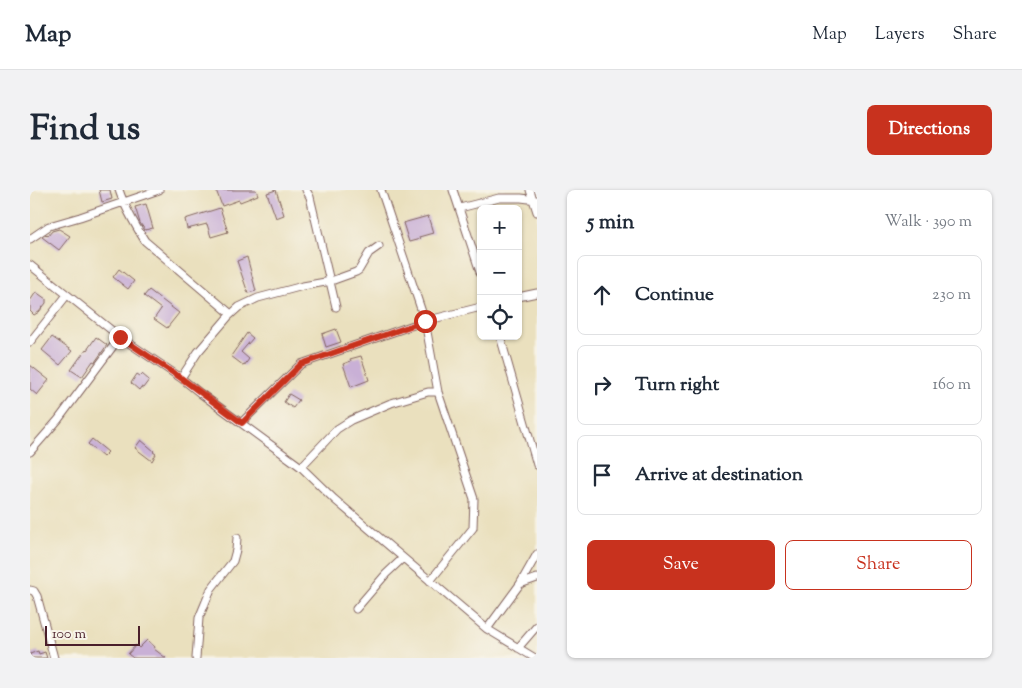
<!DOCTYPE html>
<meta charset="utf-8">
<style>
:root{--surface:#fff;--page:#f2f2f3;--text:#1f2937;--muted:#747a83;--line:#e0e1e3;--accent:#c8321e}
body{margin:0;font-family:"Sorts Mill Goudy",serif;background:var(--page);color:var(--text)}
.controls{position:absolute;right:15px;top:15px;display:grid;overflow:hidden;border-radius:8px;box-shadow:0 1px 4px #0004}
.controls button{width:45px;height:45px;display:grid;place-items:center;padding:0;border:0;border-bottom:1px solid var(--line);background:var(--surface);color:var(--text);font:25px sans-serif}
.scale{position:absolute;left:15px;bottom:12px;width:95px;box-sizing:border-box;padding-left:5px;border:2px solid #4a1f2b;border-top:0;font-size:14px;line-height:18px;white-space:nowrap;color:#4a1f2b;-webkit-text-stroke:4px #f7f3e8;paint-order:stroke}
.stop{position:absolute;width:15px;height:15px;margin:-11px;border:4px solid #c8321e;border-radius:50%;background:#fff}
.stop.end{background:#c8321e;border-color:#fff;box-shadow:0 1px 5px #0008}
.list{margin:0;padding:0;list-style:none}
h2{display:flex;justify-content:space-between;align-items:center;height:65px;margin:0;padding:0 20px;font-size:21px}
h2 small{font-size:16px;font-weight:400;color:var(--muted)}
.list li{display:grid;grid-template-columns:32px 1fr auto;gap:15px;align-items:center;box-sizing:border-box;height:80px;margin:0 10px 10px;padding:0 10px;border:1px solid var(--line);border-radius:8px}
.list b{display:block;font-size:19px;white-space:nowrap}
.list em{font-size:16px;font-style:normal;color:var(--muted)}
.actions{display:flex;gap:10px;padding:15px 20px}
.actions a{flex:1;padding:11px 0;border:1px solid var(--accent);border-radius:8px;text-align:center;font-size:18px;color:var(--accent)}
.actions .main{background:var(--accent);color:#fff}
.icon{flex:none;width:28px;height:28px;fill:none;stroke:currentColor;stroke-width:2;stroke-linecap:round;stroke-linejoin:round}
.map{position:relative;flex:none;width:507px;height:468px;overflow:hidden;border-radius:8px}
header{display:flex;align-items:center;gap:30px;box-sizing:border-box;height:70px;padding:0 25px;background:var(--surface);border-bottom:1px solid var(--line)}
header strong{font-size:24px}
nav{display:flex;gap:28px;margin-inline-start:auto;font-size:18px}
.intro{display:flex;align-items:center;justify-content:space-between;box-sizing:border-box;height:120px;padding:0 30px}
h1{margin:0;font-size:35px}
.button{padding:12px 22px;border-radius:8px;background:var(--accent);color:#fff;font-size:18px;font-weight:700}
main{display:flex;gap:30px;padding:0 30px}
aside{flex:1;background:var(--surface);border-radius:8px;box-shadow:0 1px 4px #0004}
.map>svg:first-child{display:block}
.building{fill:#c9b0d6}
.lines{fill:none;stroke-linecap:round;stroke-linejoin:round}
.minor-casing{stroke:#82635e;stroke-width:9}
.minor{stroke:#fff;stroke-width:7}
.route{stroke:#c8321e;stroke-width:6}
</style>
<header>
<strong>Map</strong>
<nav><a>Map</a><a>Layers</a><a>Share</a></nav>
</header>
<div class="intro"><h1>Find us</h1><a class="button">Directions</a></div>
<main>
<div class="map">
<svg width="507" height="468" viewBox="0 0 507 468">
<rect width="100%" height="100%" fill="#f7f3e8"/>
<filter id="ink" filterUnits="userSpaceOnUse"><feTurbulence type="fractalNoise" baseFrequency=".02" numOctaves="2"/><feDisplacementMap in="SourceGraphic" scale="10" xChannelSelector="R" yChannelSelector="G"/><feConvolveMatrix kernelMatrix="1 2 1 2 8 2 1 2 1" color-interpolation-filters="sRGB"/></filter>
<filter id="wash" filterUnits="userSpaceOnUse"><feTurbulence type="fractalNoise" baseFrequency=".0096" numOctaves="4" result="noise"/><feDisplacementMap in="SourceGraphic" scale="20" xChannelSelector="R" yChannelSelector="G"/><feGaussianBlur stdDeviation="1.12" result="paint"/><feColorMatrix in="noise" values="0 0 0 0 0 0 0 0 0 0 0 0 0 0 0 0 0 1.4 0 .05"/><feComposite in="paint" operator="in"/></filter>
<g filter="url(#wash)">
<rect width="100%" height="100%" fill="#eae0be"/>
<g id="blocks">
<path class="building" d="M 69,0 L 80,0 L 82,9 L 72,12 Z
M 186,0 L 226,0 L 228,5 L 210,12 L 209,10 L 192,16 Z
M 246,0 L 254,25 L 246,28 L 237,3 Z
M 116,14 L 123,38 L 115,40 L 110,33 L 105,17 Z
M 190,18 L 198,42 L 181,47 L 177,34 L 157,39 L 155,29 Z
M 398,26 L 403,43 L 389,47 L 390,49 L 379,52 L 373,33 Z
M 29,39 L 40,46 L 29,60 L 12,47 L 16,44 L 18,46 L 22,41 Z
M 217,67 L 226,101 L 218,103 L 207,71 Z
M 89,79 L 104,91 L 98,99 L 83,87 Z
M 119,100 L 149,123 L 137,138 L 124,129 L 131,119 L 114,106 Z
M 6,102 L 16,109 L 16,113 L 9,122 L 4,125 L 0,121 L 0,111 Z
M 306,139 L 311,152 L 296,157 L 292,144 Z
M 217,143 L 223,148 L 211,162 L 219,169 L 214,176 L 201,166 Z
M 22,147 L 42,161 L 30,175 L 12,160 Z
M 66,147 L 77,155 L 65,172 L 63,171 L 52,187 L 41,180 L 56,159 L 57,160 Z
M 331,166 L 339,190 L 321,197 L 313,174 L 321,171 L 320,169 Z
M 0,175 L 19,190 L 7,205 L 0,199 Z
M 107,184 L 110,186 L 112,184 L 119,190 L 113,198 L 111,197 L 109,200 L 101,193 Z
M 259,204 L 269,210 L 263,218 L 254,212 Z
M 62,249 L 78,262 L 73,267 L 58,254 Z
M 111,250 L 124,261 L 123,262 L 126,264 L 122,271 L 105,258 Z
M 117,450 L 125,457 L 124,459 L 136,468 L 103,468 L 98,464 L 106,455 L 109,458 Z
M 8,461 L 9,464 L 15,462 L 17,468 L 0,468 L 0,464 Z"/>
</g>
</g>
<g filter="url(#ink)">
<use href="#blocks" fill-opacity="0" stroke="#82635e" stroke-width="1"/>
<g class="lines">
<defs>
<path id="minor" d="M 89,0 C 95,18 105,35 115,51 L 201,124
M 276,0 L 280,7 L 306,117
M 351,0 L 395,131 L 408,202 L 444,309 L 443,338 L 400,391
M 423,0 L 451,85
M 500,0 L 507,22
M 430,18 L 469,8 L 491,8 L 507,10
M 0,49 L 19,36 L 50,27 L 129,0
M 0,75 L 90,147 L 151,188 L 170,203 L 271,277 L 304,309 L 457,439 L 505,468
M 488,107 L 507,103
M 470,146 L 507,275
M 0,152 L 37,105
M 151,188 L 168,162 L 198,127 L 209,117 L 228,108 L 273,96 L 301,91 L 326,82 L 329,80 L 339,63 L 349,56
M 211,233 L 271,174 L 395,131 L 451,117
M 0,262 L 28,230 L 90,147
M 271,277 L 307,239 L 321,230 L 361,213 L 398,202 L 408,202
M 490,394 L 507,388
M 0,400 L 4,401 L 7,406 L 24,468
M 326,419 L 356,384 L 373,368
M 457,439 L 490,394 L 507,364
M 488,458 L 507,436
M 166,468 L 169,428 L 181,399 L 203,371 L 206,360 L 207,348"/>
</defs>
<use href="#minor" class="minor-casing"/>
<use href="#minor" class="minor"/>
</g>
</g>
<g class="lines" filter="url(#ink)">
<path class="route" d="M 90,147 L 151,188 L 212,233 L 271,174 L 395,131"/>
</g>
</svg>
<div class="controls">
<button>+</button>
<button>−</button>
<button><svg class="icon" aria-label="locate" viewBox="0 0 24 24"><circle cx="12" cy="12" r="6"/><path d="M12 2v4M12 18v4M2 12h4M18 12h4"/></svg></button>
</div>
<div class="scale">100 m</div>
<div class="stop" style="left:395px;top:131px"></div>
<div class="stop end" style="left:90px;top:147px"></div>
</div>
<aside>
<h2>5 min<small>Walk · 390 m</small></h2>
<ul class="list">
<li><svg class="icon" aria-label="ahead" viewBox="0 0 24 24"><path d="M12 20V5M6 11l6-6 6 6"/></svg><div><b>Continue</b></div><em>230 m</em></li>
<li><svg class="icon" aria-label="right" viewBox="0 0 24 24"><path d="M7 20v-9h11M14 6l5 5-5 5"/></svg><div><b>Turn right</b></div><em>160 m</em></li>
<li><svg class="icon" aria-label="arrive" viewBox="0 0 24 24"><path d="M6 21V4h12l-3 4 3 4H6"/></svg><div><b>Arrive at destination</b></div></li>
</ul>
<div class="actions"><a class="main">Save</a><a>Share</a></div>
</aside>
</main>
